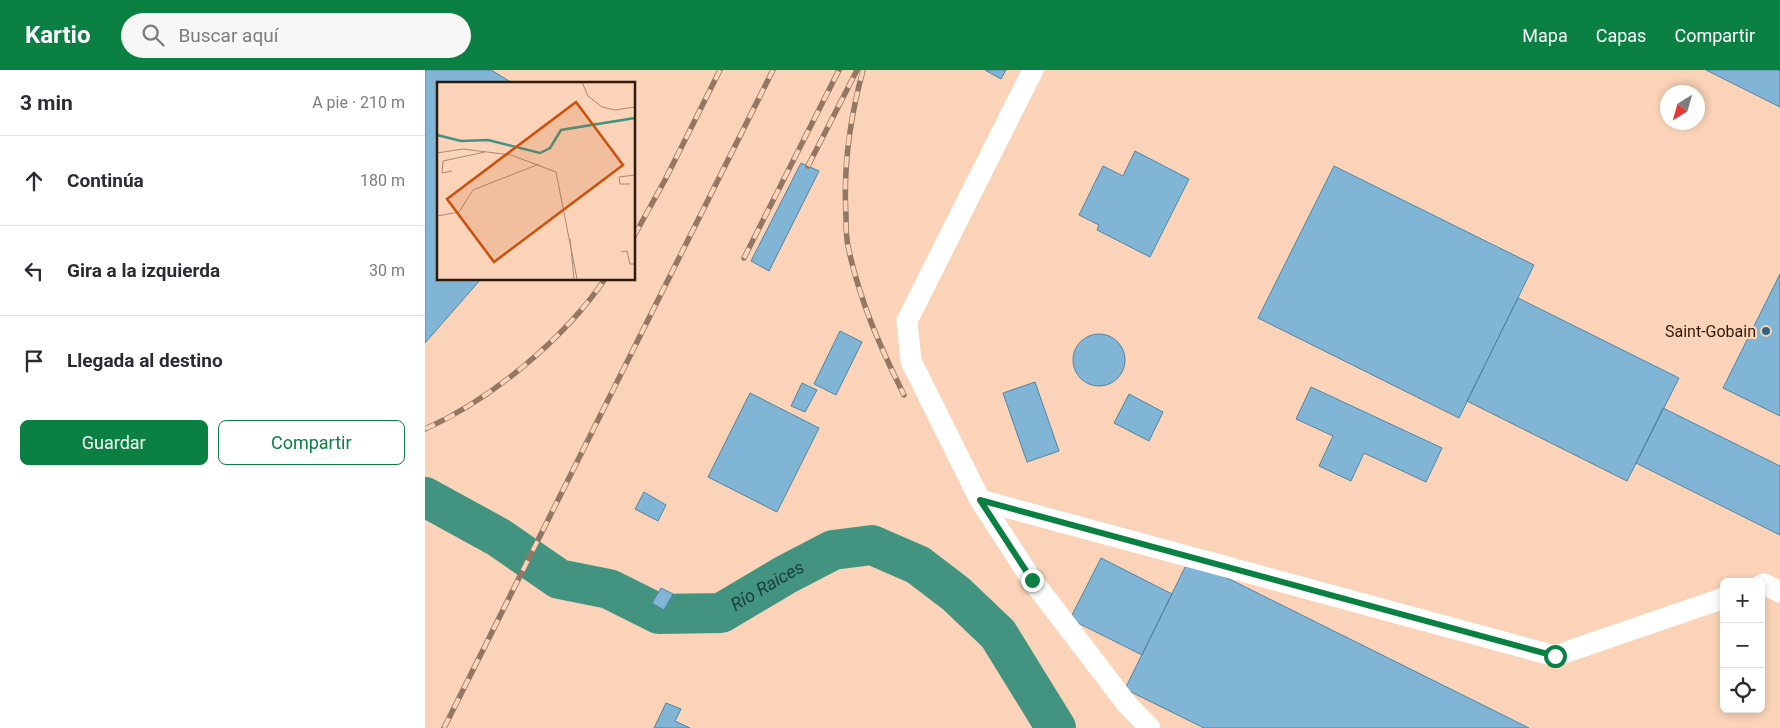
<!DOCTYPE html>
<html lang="es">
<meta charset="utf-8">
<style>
:root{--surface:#fff;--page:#f7f7f7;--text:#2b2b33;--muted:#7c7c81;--line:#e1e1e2;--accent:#0b8043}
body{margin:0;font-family:Roboto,sans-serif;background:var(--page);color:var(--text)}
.controls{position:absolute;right:15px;bottom:15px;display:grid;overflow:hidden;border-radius:8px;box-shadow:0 2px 8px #0003}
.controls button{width:45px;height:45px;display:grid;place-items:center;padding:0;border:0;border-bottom:1px solid var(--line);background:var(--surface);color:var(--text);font:25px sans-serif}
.compass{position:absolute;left:1235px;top:15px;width:45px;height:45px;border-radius:50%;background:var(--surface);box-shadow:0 2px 8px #0003;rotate:217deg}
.stop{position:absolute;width:15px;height:15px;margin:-11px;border:4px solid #0b8043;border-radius:50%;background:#fff}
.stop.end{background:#0b8043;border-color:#fff;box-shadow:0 1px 5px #0008}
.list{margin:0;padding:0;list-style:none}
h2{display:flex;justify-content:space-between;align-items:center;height:65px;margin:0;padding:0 20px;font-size:21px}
h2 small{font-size:16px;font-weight:400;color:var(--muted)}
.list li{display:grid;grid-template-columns:32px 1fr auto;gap:15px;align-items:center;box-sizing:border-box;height:90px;padding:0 20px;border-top:1px solid var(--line)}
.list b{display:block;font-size:19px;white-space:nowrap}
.list em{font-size:16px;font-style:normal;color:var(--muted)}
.actions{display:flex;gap:10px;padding:15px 20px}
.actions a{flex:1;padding:11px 0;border:1px solid var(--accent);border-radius:8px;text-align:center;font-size:18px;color:var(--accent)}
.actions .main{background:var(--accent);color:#fff}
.icon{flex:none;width:28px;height:28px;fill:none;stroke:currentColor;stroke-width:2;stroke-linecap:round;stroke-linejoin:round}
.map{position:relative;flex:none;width:1355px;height:658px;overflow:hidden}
header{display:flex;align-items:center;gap:30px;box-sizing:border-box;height:70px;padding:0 25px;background:var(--accent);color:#fff}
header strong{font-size:24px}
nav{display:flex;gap:28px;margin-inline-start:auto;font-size:18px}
.search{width:350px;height:45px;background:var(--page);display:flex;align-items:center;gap:12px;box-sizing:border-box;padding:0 18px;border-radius:28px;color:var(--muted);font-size:19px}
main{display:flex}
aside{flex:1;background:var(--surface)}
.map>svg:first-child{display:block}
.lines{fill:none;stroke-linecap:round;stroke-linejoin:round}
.river{stroke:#429481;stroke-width:40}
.building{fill:#81b5d5;stroke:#5284a2}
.minor{stroke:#fff;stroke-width:21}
.rail-casing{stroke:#947763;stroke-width:5.5}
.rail{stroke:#fad3b8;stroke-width:4;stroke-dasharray:11;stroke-linecap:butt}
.route{stroke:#0b8043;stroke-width:6}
.poi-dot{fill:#316481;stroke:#fad3b8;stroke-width:2}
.labels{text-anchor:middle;stroke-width:4.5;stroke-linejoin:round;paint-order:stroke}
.poi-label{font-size:16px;fill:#2d1b0e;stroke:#fad3b8;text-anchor:end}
.water-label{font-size:18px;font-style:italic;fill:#1b4038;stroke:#fad3b8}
.inset-river{fill:none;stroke:#429481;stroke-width:2.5}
.inset-road{fill:none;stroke:#a88974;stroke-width:1}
.view{fill:#cc500c;fill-opacity:0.15;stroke:#cc500c;stroke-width:2.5}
.inset-edge{fill:none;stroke:#2d1b0e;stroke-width:2.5}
</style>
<header>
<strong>Kartio</strong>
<div class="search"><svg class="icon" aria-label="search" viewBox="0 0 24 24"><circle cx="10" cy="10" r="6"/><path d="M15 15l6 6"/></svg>Buscar aquí</div>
<nav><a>Mapa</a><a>Capas</a><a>Compartir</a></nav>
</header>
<main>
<aside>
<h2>3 min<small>A pie · 210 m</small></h2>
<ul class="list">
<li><svg class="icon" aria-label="ahead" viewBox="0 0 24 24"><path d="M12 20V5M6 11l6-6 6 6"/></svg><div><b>Continúa</b></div><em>180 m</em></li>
<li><svg class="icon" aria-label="left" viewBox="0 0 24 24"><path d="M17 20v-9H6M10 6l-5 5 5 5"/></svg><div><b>Gira a la izquierda</b></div><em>30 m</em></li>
<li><svg class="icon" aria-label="arrive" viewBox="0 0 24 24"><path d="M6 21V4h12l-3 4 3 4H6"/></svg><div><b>Llegada al destino</b></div></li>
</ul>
<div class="actions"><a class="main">Guardar</a><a>Compartir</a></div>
</aside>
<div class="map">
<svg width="1355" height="658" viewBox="0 0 1355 658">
<rect width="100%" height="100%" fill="#fad3b8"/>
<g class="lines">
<path class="river" id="s1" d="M 0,427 L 73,467 L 134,509 L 184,519 L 234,544 L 296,543 L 360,505 L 408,480 L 447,475 L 493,495 L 531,524 L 573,564 L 631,658"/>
</g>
<path class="building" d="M 0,0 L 66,0 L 89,14 L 14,14 L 14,209 L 56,209 L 0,273 Z
M 560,0 L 581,0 L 576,9 Z
M 1281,0 L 1355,0 L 1355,37 Z
M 710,81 L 764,109 L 725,187 L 672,160 L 674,155 L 654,145 L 678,96 L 698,106 Z
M 376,93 L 394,101 L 344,201 L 326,191 Z
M 909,96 L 1109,195 L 1034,348 L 833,248 Z
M 1355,204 L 1355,346 L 1298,318 Z
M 1093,228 L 1254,308 L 1202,411 L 1042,331 Z
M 415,261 L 437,272 L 411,325 L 389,314 Z
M648 290a26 26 0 1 1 52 0a26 26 0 1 1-52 0Z
M 610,312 L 634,381 L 602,392 L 578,323 Z
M 377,313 L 392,320 L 380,342 L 366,336 Z
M 886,317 L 1017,378 L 1001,412 L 939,383 L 926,411 L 894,396 L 908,366 L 871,349 Z
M 325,323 L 394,358 L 352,442 L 283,407 Z
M 704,324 L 738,342 L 724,371 L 689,353 Z
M 1238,338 L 1355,396 L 1355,465 L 1211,393 Z
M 219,422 L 241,435 L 233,451 L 210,439 Z
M 676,488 L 747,524 L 717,585 L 645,549 Z
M 764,489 L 1104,658 L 779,658 L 700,619 Z
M 236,518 L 248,524 L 239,540 L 227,533 Z
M 241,633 L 256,639 L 250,651 L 265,658 L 229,658 Z"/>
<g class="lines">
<path class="minor" d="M 608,0 L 482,251 L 486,291 L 555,430 L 607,510 L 701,633 L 725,658
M 555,430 L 1130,586 L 1299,528
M 1336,515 L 1339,514 L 1355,522"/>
<defs>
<path id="rail" d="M 438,0 C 425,48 418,96 421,146 C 421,156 421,167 423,176 C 434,229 455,277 479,325
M 383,96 L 432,0
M 209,166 L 240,110 L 295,0
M 319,188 L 414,0
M 0,359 C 67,329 139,269 180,209
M 19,658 L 348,0"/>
</defs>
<use href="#rail" class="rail-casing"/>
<use href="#rail" class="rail"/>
</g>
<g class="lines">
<path class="route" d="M 607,510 L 555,430 L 1130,586"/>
</g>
<circle class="poi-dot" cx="1341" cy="261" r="5"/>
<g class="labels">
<g class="poi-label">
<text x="1331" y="267">Saint-Gobain</text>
</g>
<g class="water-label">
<text dy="6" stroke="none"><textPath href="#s1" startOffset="380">Río Raices</textPath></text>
</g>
</g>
<g transform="translate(12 12)">
<rect width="198" height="198" fill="#fad3b8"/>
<path class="inset-river" d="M 0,53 L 24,59 L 51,58 L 103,71 L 113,66 L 124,48 L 198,36"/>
<path class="inset-road" d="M 145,0 L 151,14 L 165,25 L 178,28 L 198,25M 0,71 L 26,67 L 74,73 L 119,90 L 140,197M 15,89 L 5,91 L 6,79 L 48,70M 193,102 L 183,102 L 182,95 L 198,93M 0,134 L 22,130 L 36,108 L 102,82M 133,156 L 137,197M 184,170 L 190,169 L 193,182 L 198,182"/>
<path class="view" d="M 139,20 L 186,83 L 57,180 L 10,117 Z"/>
<rect width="198" height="198" class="inset-edge"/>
</g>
</svg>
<div class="controls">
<button>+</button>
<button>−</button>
<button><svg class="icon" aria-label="locate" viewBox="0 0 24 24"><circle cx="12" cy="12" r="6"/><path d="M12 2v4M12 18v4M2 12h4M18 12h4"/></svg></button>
</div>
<svg class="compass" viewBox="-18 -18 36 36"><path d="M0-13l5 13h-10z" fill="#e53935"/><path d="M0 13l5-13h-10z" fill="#7c7c81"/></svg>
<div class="stop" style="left:1130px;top:586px"></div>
<div class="stop end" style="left:607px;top:510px"></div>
</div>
</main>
